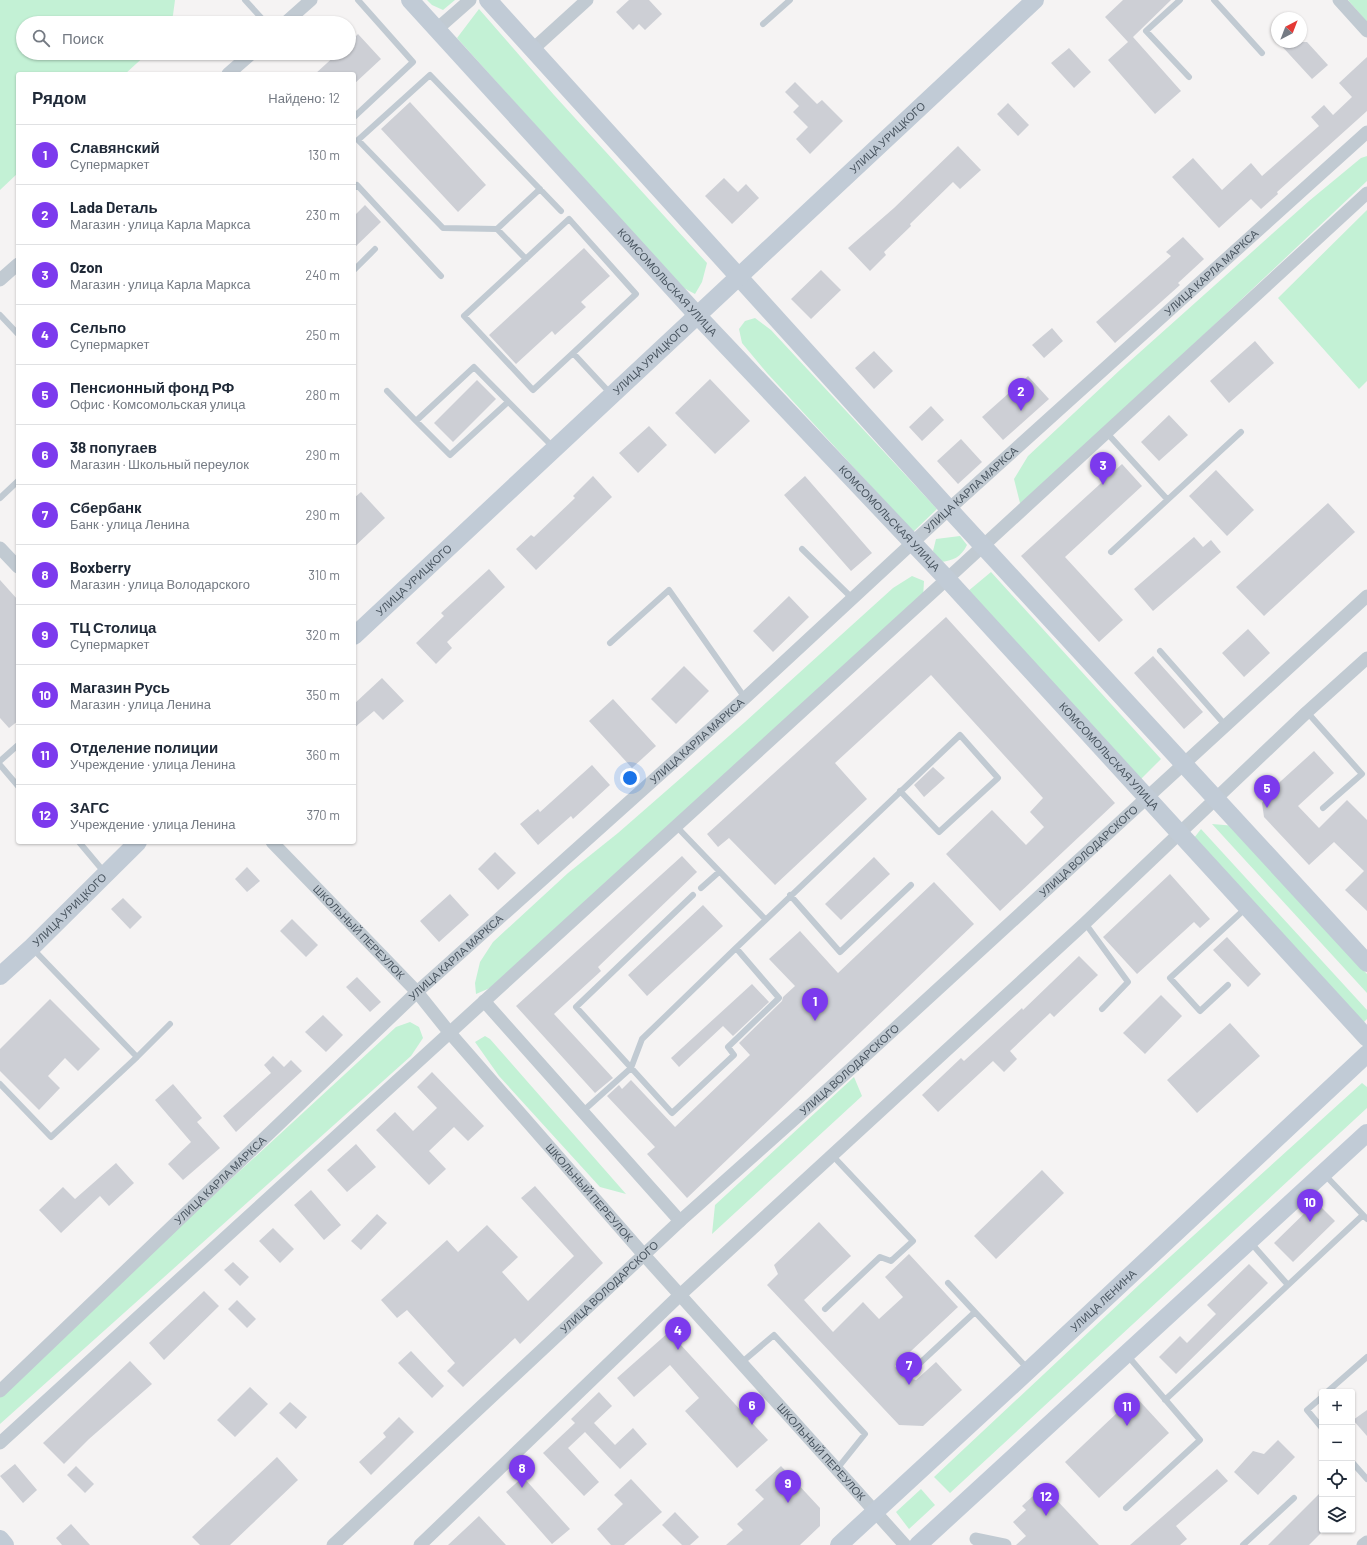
<!DOCTYPE html>
<html lang="ru">
<meta charset="utf-8">
<style>
:root{--surface:#fff;--page:#f2f2f3;--text:#1f2937;--muted:#747a83;--line:#e0e1e3;--accent:#7c3aed}
body{margin:0;font-family:Barlow,sans-serif;background:var(--page);color:var(--text)}
.controls{position:absolute;right:12px;bottom:12px;display:grid;overflow:hidden;border-radius:4px;box-shadow:0 1px 3px #0004}
.controls button{width:36px;height:36px;display:grid;place-items:center;padding:0;border:0;border-bottom:1px solid var(--line);background:var(--surface);color:var(--text);font:20px sans-serif}
.compass{position:absolute;left:1271px;top:12px;width:36px;height:36px;border-radius:50%;background:var(--surface);box-shadow:0 1px 3px #0004;rotate:42deg}
.you{position:absolute;left:630px;top:778px;width:14px;height:14px;margin:-10px;border:3px solid #fff;border-radius:50%;background:#1a73e8;box-shadow:0 0 0 6px #1a73e833}
.badge{display:grid;place-items:center;width:26px;height:26px;border-radius:50%;background:var(--accent);color:#fff;font-size:13px;font-weight:700}
.pin{position:absolute;translate:-50% -33px;filter:drop-shadow(0 1px 2px #0008)}
.pin::after{content:'';position:absolute;top:21px;width:14px;height:12px;background:inherit;clip-path:polygon(0 0,100% 0,50% 100%)}
.list{margin:0;padding:0;list-style:none}
h2{display:flex;justify-content:space-between;align-items:center;height:52px;margin:0;padding:0 16px;font-size:17px}
h2 small{font-size:13px;font-weight:400;color:var(--muted)}
.list li{display:grid;grid-template-columns:26px 1fr auto;gap:12px;align-items:center;box-sizing:border-box;height:60px;padding:0 16px;border-top:1px solid var(--line)}
.list b{display:block;font-size:15px;white-space:nowrap}
.list p{margin:0;font-size:13px;white-space:nowrap;color:var(--muted)}
.list em{font-size:13px;font-style:normal;color:var(--muted)}
.icon{flex:none;width:22px;height:22px;fill:none;stroke:currentColor;stroke-width:2;stroke-linecap:round;stroke-linejoin:round}
.map{position:relative;flex:none;width:1367px;height:1545px;overflow:hidden}
.search{position:absolute;background:var(--surface);box-shadow:0 1px 3px #0004;left:16px;top:16px;width:340px;height:44px;display:flex;align-items:center;gap:10px;box-sizing:border-box;padding:0 14px;border-radius:22px;color:var(--muted);font-size:15px}
.panel{position:absolute;background:var(--surface);box-shadow:0 1px 3px #0004;left:16px;top:72px;width:340px;height:772px;border-radius:4px}
.map>svg:first-child{display:block}
.green{fill:#c3f1d5}
.building{fill:#cdcfd5}
.lines{fill:none;stroke-linecap:round;stroke-linejoin:round}
.lane{stroke:#c1cad2;stroke-width:6}
.street{stroke:#c1cad2;stroke-width:13}
.secondary{stroke:#c1cbd6;stroke-width:18}
.labels{text-anchor:middle;stroke-width:3;stroke-linejoin:round;paint-order:stroke}
.street-label{font-size:11px;fill:#4a5661;stroke:#fff}
</style>
<div class="map">
<svg width="1367" height="1545" viewBox="0 0 1367 1545">
<rect width="100%" height="100%" fill="#f5f3f3"/>
<path class="green" d="M 0,0 L 175,0 L 173,15 L 170,23 L 23,23 L 23,53 L 148,53 L 125,74 L 18,74 L 18,173 L 0,190 Z
M 427,0 L 455,0 L 443,10 L 432,5 Z
M 1348,0 L 1367,0 L 1367,22 Z
M 479,9 L 554,95 L 707,263 L 702,282 L 695,294 L 680,286 L 457,38 Z
M 1367,156 L 1367,181 L 1021,507 L 1014,479 L 1028,456 L 1120,370 L 1309,201 L 1361,158 Z
M 1367,210 L 1367,381 L 1359,389 L 1278,298 Z
M 755,318 L 771,330 L 937,509 L 913,532 L 767,373 L 742,343 L 739,329 L 745,321 Z
M 960,536 L 967,545 C 961,557 953,561 940,562 L 933,551 L 936,539 Z
M 991,572 L 1161,759 L 1141,779 L 967,592 Z
M 912,576 L 924,581 L 923,598 L 490,988 L 476,994 L 475,983 L 480,962 L 493,942 L 568,873 L 618,833 L 745,722 L 893,588 Z
M 1212,824 L 1236,826 L 1367,974 L 1367,993 Z
M 1201,829 L 1367,1010 L 1367,1019 L 1363,1023 L 1194,838 Z
M 410,1022 L 419,1027 L 423,1038 L 411,1056 L 0,1424 L 0,1392 L 396,1027 Z
M 485,1036 L 490,1039 L 626,1194 L 600,1187 L 499,1076 L 475,1042 Z
M 854,1077 L 862,1096 L 712,1234 L 715,1205 Z
M 1362,1083 L 1367,1087 L 1367,1108 L 950,1493 L 934,1477 L 1140,1284 Z
M 921,1489 L 935,1505 L 909,1529 L 896,1512 Z"/>
<path class="building" d="M 629,0 L 649,0 L 662,14 L 645,30 L 639,24 L 633,30 L 616,12 Z
M 1123,0 L 1171,0 L 1133,37 L 1181,91 L 1155,114 L 1108,60 L 1128,42 L 1105,17 Z
M 358,34 L 381,59 L 354,84 L 354,74 L 315,74 L 338,53 L 349,53 L 349,43 Z
M 1278,42 L 1307,42 L 1328,65 L 1312,79 Z
M 1069,48 L 1091,72 L 1074,88 L 1051,63 Z
M 1367,57 L 1367,111 L 1277,192 L 1278,194 L 1261,209 L 1251,199 L 1219,228 L 1172,177 L 1193,158 L 1222,190 L 1251,163 L 1262,176 L 1319,126 L 1311,117 L 1324,105 L 1333,115 L 1352,97 L 1339,83 Z
M 795,82 L 817,104 L 822,100 L 843,121 L 810,154 L 796,139 L 808,127 L 793,112 L 799,106 L 785,92 Z
M 410,102 L 486,185 L 458,212 L 381,129 Z
M 1008,103 L 1029,125 L 1018,136 L 997,114 Z
M 958,146 L 981,170 L 960,189 L 953,182 L 910,224 L 911,226 L 884,252 L 886,255 L 870,271 L 848,248 L 894,208 Z
M 724,178 L 738,192 L 746,184 L 759,198 L 732,224 L 705,196 Z
M 365,205 L 381,222 L 354,248 L 354,216 Z
M 1183,237 L 1204,259 L 1178,283 L 1180,285 L 1115,343 L 1096,322 L 1171,256 L 1166,252 Z
M 584,248 L 610,276 L 581,302 L 586,307 L 555,335 L 552,331 L 516,364 L 489,335 Z
M 821,270 L 841,290 L 811,319 L 791,299 Z
M 1052,328 L 1063,341 L 1044,358 L 1032,345 Z
M 1255,341 L 1274,363 L 1229,403 L 1210,381 Z
M 874,351 L 893,371 L 874,389 L 855,368 Z
M 1028,376 L 1049,399 L 1003,440 L 982,417 Z
M 710,379 L 750,421 L 715,454 L 675,413 Z
M 477,380 L 496,399 L 453,442 L 434,423 Z
M 931,406 L 944,420 L 922,441 L 909,427 Z
M 1169,415 L 1188,435 L 1159,461 L 1141,442 Z
M 649,426 L 667,445 L 638,473 L 619,453 Z
M 961,439 L 982,462 L 958,484 L 937,461 Z
M 1122,464 L 1142,486 L 1065,557 L 1123,620 L 1099,642 L 1021,556 Z
M 1216,470 L 1254,510 L 1227,536 L 1189,496 Z
M 593,476 L 612,497 L 536,570 L 516,549 L 531,535 L 534,537 L 575,498 L 573,496 Z
M 805,476 L 872,553 L 851,571 L 784,495 Z
M 361,492 L 385,518 L 354,547 L 354,498 Z
M 1328,503 L 1355,532 L 1264,616 L 1236,587 Z
M 1194,537 L 1203,547 L 1211,540 L 1221,552 L 1153,611 L 1134,589 Z
M 489,569 L 505,587 L 447,642 L 452,648 L 436,664 L 416,643 L 444,616 L 441,613 Z
M 0,580 L 18,600 L 18,721 L 9,728 L 0,718 Z
M 789,596 L 809,617 L 773,652 L 753,631 Z
M 946,617 L 1115,803 L 1000,911 L 946,854 L 992,810 L 1026,845 L 1044,827 L 1030,812 L 1043,798 L 931,675 L 835,763 L 867,799 L 775,885 L 729,838 L 718,847 L 707,834 Z
M 1248,629 L 1270,653 L 1244,677 L 1222,653 Z
M 1153,656 L 1203,712 L 1184,729 L 1134,673 Z
M 684,666 L 709,691 L 676,724 L 651,699 Z
M 382,678 L 404,701 L 383,720 L 374,711 L 354,728 L 354,704 Z
M 613,699 L 656,746 L 632,768 L 589,721 Z
M 1314,751 L 1334,773 L 1298,806 L 1319,828 L 1347,800 L 1367,820 L 1367,911 L 1345,890 L 1364,871 L 1334,842 L 1309,865 L 1264,817 L 1262,803 L 1270,791 Z
M 592,765 L 610,785 L 573,819 L 571,816 L 538,845 L 520,824 L 538,809 L 540,812 Z
M 933,767 L 945,778 L 924,797 L 914,785 Z
M 495,852 L 516,873 L 498,890 L 478,869 Z
M 682,856 L 697,872 L 598,967 L 601,971 L 554,1014 L 613,1078 L 595,1093 L 516,1006 Z
M 874,857 L 890,874 L 841,920 L 825,904 Z
M 247,867 L 260,881 L 247,892 L 235,879 Z
M 1170,874 L 1210,919 L 1200,928 L 1194,922 L 1137,974 L 1103,937 Z
M 934,882 L 974,924 L 687,1198 L 647,1154 L 655,1147 L 607,1096 L 619,1085 L 622,1089 L 631,1080 L 675,1127 L 750,1055 L 739,1043 L 782,1001 L 783,997 L 795,986 L 769,959 L 800,931 L 838,973 Z
M 450,894 L 469,915 L 439,942 L 420,921 Z
M 123,898 L 142,917 L 130,929 L 111,909 Z
M 703,905 L 723,926 L 647,996 L 628,975 Z
M 292,919 L 318,945 L 306,957 L 280,931 Z
M 1227,937 L 1261,974 L 1248,987 L 1213,950 Z
M 1079,956 L 1098,975 L 1054,1017 L 1050,1013 L 1010,1051 L 1017,1059 L 1004,1072 L 993,1061 L 938,1112 L 922,1095 L 961,1058 L 964,1061 L 1022,1008 L 1023,1010 Z
M 357,977 L 381,1002 L 370,1012 L 346,987 Z
M 752,984 L 769,1002 L 733,1036 L 723,1026 L 679,1067 L 671,1058 Z
M 1161,995 L 1182,1016 L 1145,1054 L 1123,1033 Z
M 50,999 L 100,1049 L 78,1071 L 65,1058 L 48,1076 L 60,1088 L 39,1110 L 0,1071 L 0,1049 Z
M 323,1015 L 343,1035 L 326,1052 L 305,1032 Z
M 1230,1023 L 1260,1056 L 1197,1113 L 1167,1080 Z
M 273,1056 L 284,1067 L 291,1060 L 302,1071 L 236,1132 L 223,1116 L 271,1073 L 264,1065 Z
M 432,1072 L 484,1126 L 468,1141 L 454,1127 L 429,1151 L 446,1169 L 429,1185 L 376,1130 L 395,1112 L 413,1131 L 437,1108 L 417,1087 Z
M 173,1084 L 202,1118 L 197,1122 L 220,1148 L 183,1180 L 168,1164 L 191,1142 L 155,1100 Z
M 356,1144 L 376,1167 L 347,1192 L 327,1170 Z
M 116,1163 L 134,1183 L 109,1206 L 100,1196 L 61,1233 L 39,1210 L 63,1187 L 75,1199 Z
M 1042,1170 L 1064,1193 L 996,1259 L 974,1236 Z
M 535,1186 L 603,1263 L 520,1344 L 515,1338 L 463,1387 L 447,1371 L 455,1363 L 407,1310 L 397,1318 L 381,1300 L 447,1240 L 458,1252 L 487,1225 L 518,1257 L 502,1272 L 528,1301 L 574,1256 L 521,1198 Z
M 311,1190 L 341,1225 L 324,1240 L 294,1205 Z
M 1316,1202 L 1335,1221 L 1293,1262 L 1274,1243 Z
M 377,1214 L 387,1223 L 361,1250 L 351,1241 Z
M 819,1222 L 851,1256 L 804,1300 L 833,1332 L 863,1302 L 879,1319 L 903,1297 L 885,1277 L 909,1254 L 958,1307 L 895,1366 L 907,1378 L 916,1380 L 936,1362 L 962,1390 L 923,1426 L 899,1425 L 767,1285 L 778,1274 L 774,1265 Z
M 273,1228 L 294,1249 L 280,1263 L 259,1241 Z
M 233,1262 L 249,1277 L 240,1286 L 224,1270 Z
M 1249,1264 L 1268,1283 L 1176,1374 L 1159,1357 L 1180,1336 L 1187,1343 L 1216,1314 L 1207,1305 Z
M 204,1291 L 219,1306 L 164,1360 L 149,1343 Z
M 237,1300 L 256,1319 L 247,1328 L 228,1309 Z
M 669,1332 L 768,1440 L 737,1468 L 685,1411 L 699,1398 L 670,1365 L 634,1397 L 617,1378 Z
M 411,1351 L 444,1386 L 432,1398 L 398,1363 Z
M 130,1361 L 152,1384 L 89,1439 L 64,1464 L 43,1443 Z
M 250,1387 L 268,1404 L 235,1437 L 217,1420 Z
M 599,1392 L 612,1406 L 594,1423 L 615,1445 L 633,1428 L 647,1444 L 620,1469 L 585,1432 L 568,1448 L 599,1482 L 584,1496 L 543,1453 L 575,1423 L 571,1419 Z
M 1135,1396 L 1169,1433 L 1099,1498 L 1065,1462 Z
M 290,1402 L 307,1417 L 296,1429 L 279,1413 Z
M 1367,1410 L 1367,1436 L 1353,1420 Z
M 399,1417 L 414,1432 L 371,1475 L 359,1462 L 386,1437 L 383,1433 Z
M 1278,1440 L 1295,1457 L 1258,1495 L 1234,1472 L 1253,1451 L 1264,1454 Z
M 277,1457 L 298,1480 L 230,1545 L 200,1545 L 192,1537 Z
M 15,1464 L 37,1490 L 23,1503 L 0,1476 Z
M 76,1466 L 94,1484 L 85,1493 L 67,1475 Z
M 781,1466 L 820,1508 L 820,1526 L 800,1545 L 726,1545 L 743,1530 L 737,1524 L 764,1499 L 755,1490 Z
M 1217,1469 L 1228,1481 L 1176,1526 L 1187,1539 L 1180,1545 L 1130,1545 Z
M 523,1477 L 570,1529 L 552,1544 L 506,1492 Z
M 631,1479 L 662,1512 L 624,1545 L 611,1545 L 597,1529 L 623,1504 L 614,1495 Z
M 1322,1491 L 1322,1532 L 1309,1545 L 1268,1545 Z
M 1049,1492 L 1099,1545 L 1016,1545 L 1026,1536 L 1013,1522 L 1026,1510 L 1022,1506 L 1033,1496 L 1039,1502 Z
M 675,1512 L 699,1537 L 690,1545 L 682,1545 L 662,1525 Z
M 479,1516 L 506,1545 L 448,1545 Z
M 71,1524 L 90,1545 L 62,1545 L 56,1538 Z"/>
<g class="lines">
<path class="lane" d="M 245,0 L 266,23
M 1180,0 L 1146,31 L 1189,77
M 1214,0 L 1262,53
M 763,24 L 790,0
M 354,117 L 413,62 L 358,0
M 354,188 L 357,185 L 441,276
M 540,189 L 497,229 L 443,228 L 358,140 L 430,75 L 561,211
M 497,229 L 526,259
M 354,270 L 375,249
M 0,315 L 18,334
M 573,353 L 533,390 L 464,316 L 569,219 L 636,294 L 573,353 L 610,393
M 387,391 L 416,421
M 508,402 L 450,455 L 416,421 L 474,367 L 553,447
M 1106,432 L 1167,499
M 0,498 L 18,481
M 802,549 L 852,598
M 1111,552 L 1241,432
M 610,643 L 669,590 L 745,698
M 1160,651 L 1226,726
M 1307,712 L 1362,774 L 1323,808
M 0,761 L 18,745
M 0,765 L 18,786
M 676,826 L 765,919
M 79,842 L 105,873
M 701,888 L 719,872
M 790,895 L 840,952 L 911,885
M 1085,923 L 1128,982 L 1102,1009
M 736,948 L 960,735 L 998,778 L 939,832 L 900,791
M 1228,985 L 1200,1011 L 1170,978 L 1246,908
M 137,1057 L 170,1024
M 0,1084 L 51,1137 L 137,1057 L 33,949
M 582,1112 L 631,1068 L 642,1039 L 736,948 L 779,998 L 728,1047 L 734,1055 L 672,1113 L 576,1007 L 693,895
M 1324,1174 L 1367,1219
M 1251,1243 L 1288,1285
M 948,1283 L 1028,1369
M 825,1309 L 880,1257 L 891,1261 L 913,1241 L 832,1155
M 741,1363 L 774,1335 L 865,1434 L 837,1469
M 920,1363 L 975,1312
M 1327,1392 L 1367,1357
M 1322,1397 L 1307,1410 L 1322,1428
M 1165,1400 L 1363,1215
M 1352,1462 L 1367,1479
M 1126,1508 L 1200,1440 L 1127,1355
M 1243,1545 L 1294,1498"/>
<g class="street">
<path d="M 1339,0 L 1367,31"/>
<path d="M 285,23 L 311,0"/>
<path d="M 437,29 L 470,0"/>
<path d="M 533,49 L 587,0"/>
<path d="M 228,74 L 252,53"/>
<path d="M 0,280 L 18,264"/>
<path d="M 0,548 L 18,567"/>
<path id="s1" d="M 272,842 L 417,992 L 449,1032 L 644,1255 L 905,1545"/>
<path d="M 484,1001 L 680,1221"/>
<path id="s2" d="M 0,1391 L 417,992 L 745,698 L 949,509 L 1367,132"/>
<path d="M 0,1443 L 947,579 L 1367,193"/>
<path d="M 976,1539 L 1005,1545"/>
<path id="s3" d="M 333,1545 L 680,1221 L 854,1066 L 1367,596"/>
<path d="M 420,1545 L 680,1295 L 1085,923 L 1307,712 L 1367,658"/>
<path d="M 1363,1545 L 1367,1542"/>
</g>
<g class="secondary">
<path id="s4" d="M 410,0 L 697,315 L 947,579 L 1367,1038"/>
<path d="M 488,0 L 949,509 L 1367,963"/>
<path id="s5" d="M 354,636 L 1035,0"/>
<path id="s6" d="M 0,976 L 32,947 L 138,842"/>
<path d="M 0,1539 L 5,1545"/>
<path id="s7" d="M 839,1545 L 1029,1370 L 1367,1054"/>
<path d="M 918,1545 L 1367,1133"/>
</g>
</g>
<g class="labels">
<g class="street-label">
<text dy="4" stroke="none"><textPath href="#s5" startOffset="730">УЛИЦА УРИЦКОГО</textPath></text>
<text dy="4" stroke="none"><textPath href="#s2" startOffset="1649">УЛИЦА КАРЛА МАРКСА</textPath></text>
<text dy="4" stroke="none"><textPath href="#s4" startOffset="382">КОМСОМОЛЬСКАЯ УЛИЦА</textPath></text>
<text dy="4" stroke="none"><textPath href="#s5" startOffset="406">УЛИЦА УРИЦКОГО</textPath></text>
<text dy="4" stroke="none"><textPath href="#s2" startOffset="1325">УЛИЦА КАРЛА МАРКСА</textPath></text>
<text dy="4" stroke="none"><textPath href="#s4" startOffset="706">КОМСОМОЛЬСКАЯ УЛИЦА</textPath></text>
<text dy="4" stroke="none"><textPath href="#s5" startOffset="82">УЛИЦА УРИЦКОГО</textPath></text>
<text dy="4" stroke="none"><textPath href="#s2" startOffset="953">УЛИЦА КАРЛА МАРКСА</textPath></text>
<text dy="4" stroke="none"><textPath href="#s4" startOffset="1030">КОМСОМОЛЬСКАЯ УЛИЦА</textPath></text>
<text dy="4" stroke="none"><textPath href="#s3" startOffset="1026">УЛИЦА ВОЛОДАРСКОГО</textPath></text>
<text dy="4" stroke="none"><textPath href="#s6" startOffset="96">УЛИЦА УРИЦКОГО</textPath></text>
<text dy="4" stroke="none"><textPath href="#s1" startOffset="125">ШКОЛЬНЫЙ ПЕРЕУЛОК</textPath></text>
<text dy="4" stroke="none"><textPath href="#s2" startOffset="629">УЛИЦА КАРЛА МАРКСА</textPath></text>
<text dy="4" stroke="none"><textPath href="#s3" startOffset="702">УЛИЦА ВОЛОДАРСКОГО</textPath></text>
<text dy="4" stroke="none"><textPath href="#s2" startOffset="305">УЛИЦА КАРЛА МАРКСА</textPath></text>
<text dy="4" stroke="none"><textPath href="#s1" startOffset="473">ШКОЛЬНЫЙ ПЕРЕУЛОК</textPath></text>
<text dy="4" stroke="none"><textPath href="#s3" startOffset="378">УЛИЦА ВОЛОДАРСКОГО</textPath></text>
<text dy="4" stroke="none"><textPath href="#s7" startOffset="360">УЛИЦА ЛЕНИНА</textPath></text>
<text dy="4" stroke="none"><textPath href="#s1" startOffset="821">ШКОЛЬНЫЙ ПЕРЕУЛОК</textPath></text>
</g>
</g>
</svg>
<div class="controls">
<button>+</button>
<button>−</button>
<button><svg class="icon" aria-label="locate" viewBox="0 0 24 24"><circle cx="12" cy="12" r="6"/><path d="M12 2v4M12 18v4M2 12h4M18 12h4"/></svg></button>
<button><svg class="icon" aria-label="layers" viewBox="0 0 24 24"><path d="M12 4l9 5-9 5-9-5zM3 14l9 5 9-5"/></svg></button>
</div>
<svg class="compass" viewBox="-18 -18 36 36"><path d="M0-13l5 13h-10z" fill="#e53935"/><path d="M0 13l5-13h-10z" fill="#747a83"/></svg>
<div class="you"></div>
<div class="pin badge" style="left:815px;top:1021px">1</div>
<div class="pin badge" style="left:1021px;top:411px">2</div>
<div class="pin badge" style="left:1103px;top:485px">3</div>
<div class="pin badge" style="left:678px;top:1350px">4</div>
<div class="pin badge" style="left:1267px;top:808px">5</div>
<div class="pin badge" style="left:752px;top:1425px">6</div>
<div class="pin badge" style="left:909px;top:1385px">7</div>
<div class="pin badge" style="left:522px;top:1488px">8</div>
<div class="pin badge" style="left:788px;top:1503px">9</div>
<div class="pin badge" style="left:1310px;top:1222px">10</div>
<div class="pin badge" style="left:1127px;top:1426px">11</div>
<div class="pin badge" style="left:1046px;top:1516px">12</div>
<div class="search"><svg class="icon" aria-label="search" viewBox="0 0 24 24"><circle cx="10" cy="10" r="6"/><path d="M15 15l6 6"/></svg>Поиск</div>
<section class="panel">
<h2>Рядом<small>Найдено: 12</small></h2>
<ul class="list">
<li><span class="badge">1</span><div><b>Славянский</b><p>Супермаркет</p></div><em>130 m</em></li>
<li><span class="badge">2</span><div><b>Lada Dеталь</b><p>Магазин · улица Карла Маркса</p></div><em>230 m</em></li>
<li><span class="badge">3</span><div><b>Ozon</b><p>Магазин · улица Карла Маркса</p></div><em>240 m</em></li>
<li><span class="badge">4</span><div><b>Сельпо</b><p>Супермаркет</p></div><em>250 m</em></li>
<li><span class="badge">5</span><div><b>Пенсионный фонд РФ</b><p>Офис · Комсомольская улица</p></div><em>280 m</em></li>
<li><span class="badge">6</span><div><b>38 попугаев</b><p>Магазин · Школьный переулок</p></div><em>290 m</em></li>
<li><span class="badge">7</span><div><b>Сбербанк</b><p>Банк · улица Ленина</p></div><em>290 m</em></li>
<li><span class="badge">8</span><div><b>Boxberry</b><p>Магазин · улица Володарского</p></div><em>310 m</em></li>
<li><span class="badge">9</span><div><b>ТЦ Столица</b><p>Супермаркет</p></div><em>320 m</em></li>
<li><span class="badge">10</span><div><b>Магазин Русь</b><p>Магазин · улица Ленина</p></div><em>350 m</em></li>
<li><span class="badge">11</span><div><b>Отделение полиции</b><p>Учреждение · улица Ленина</p></div><em>360 m</em></li>
<li><span class="badge">12</span><div><b>ЗАГС</b><p>Учреждение · улица Ленина</p></div><em>370 m</em></li>
</ul>
</section>
</div>
